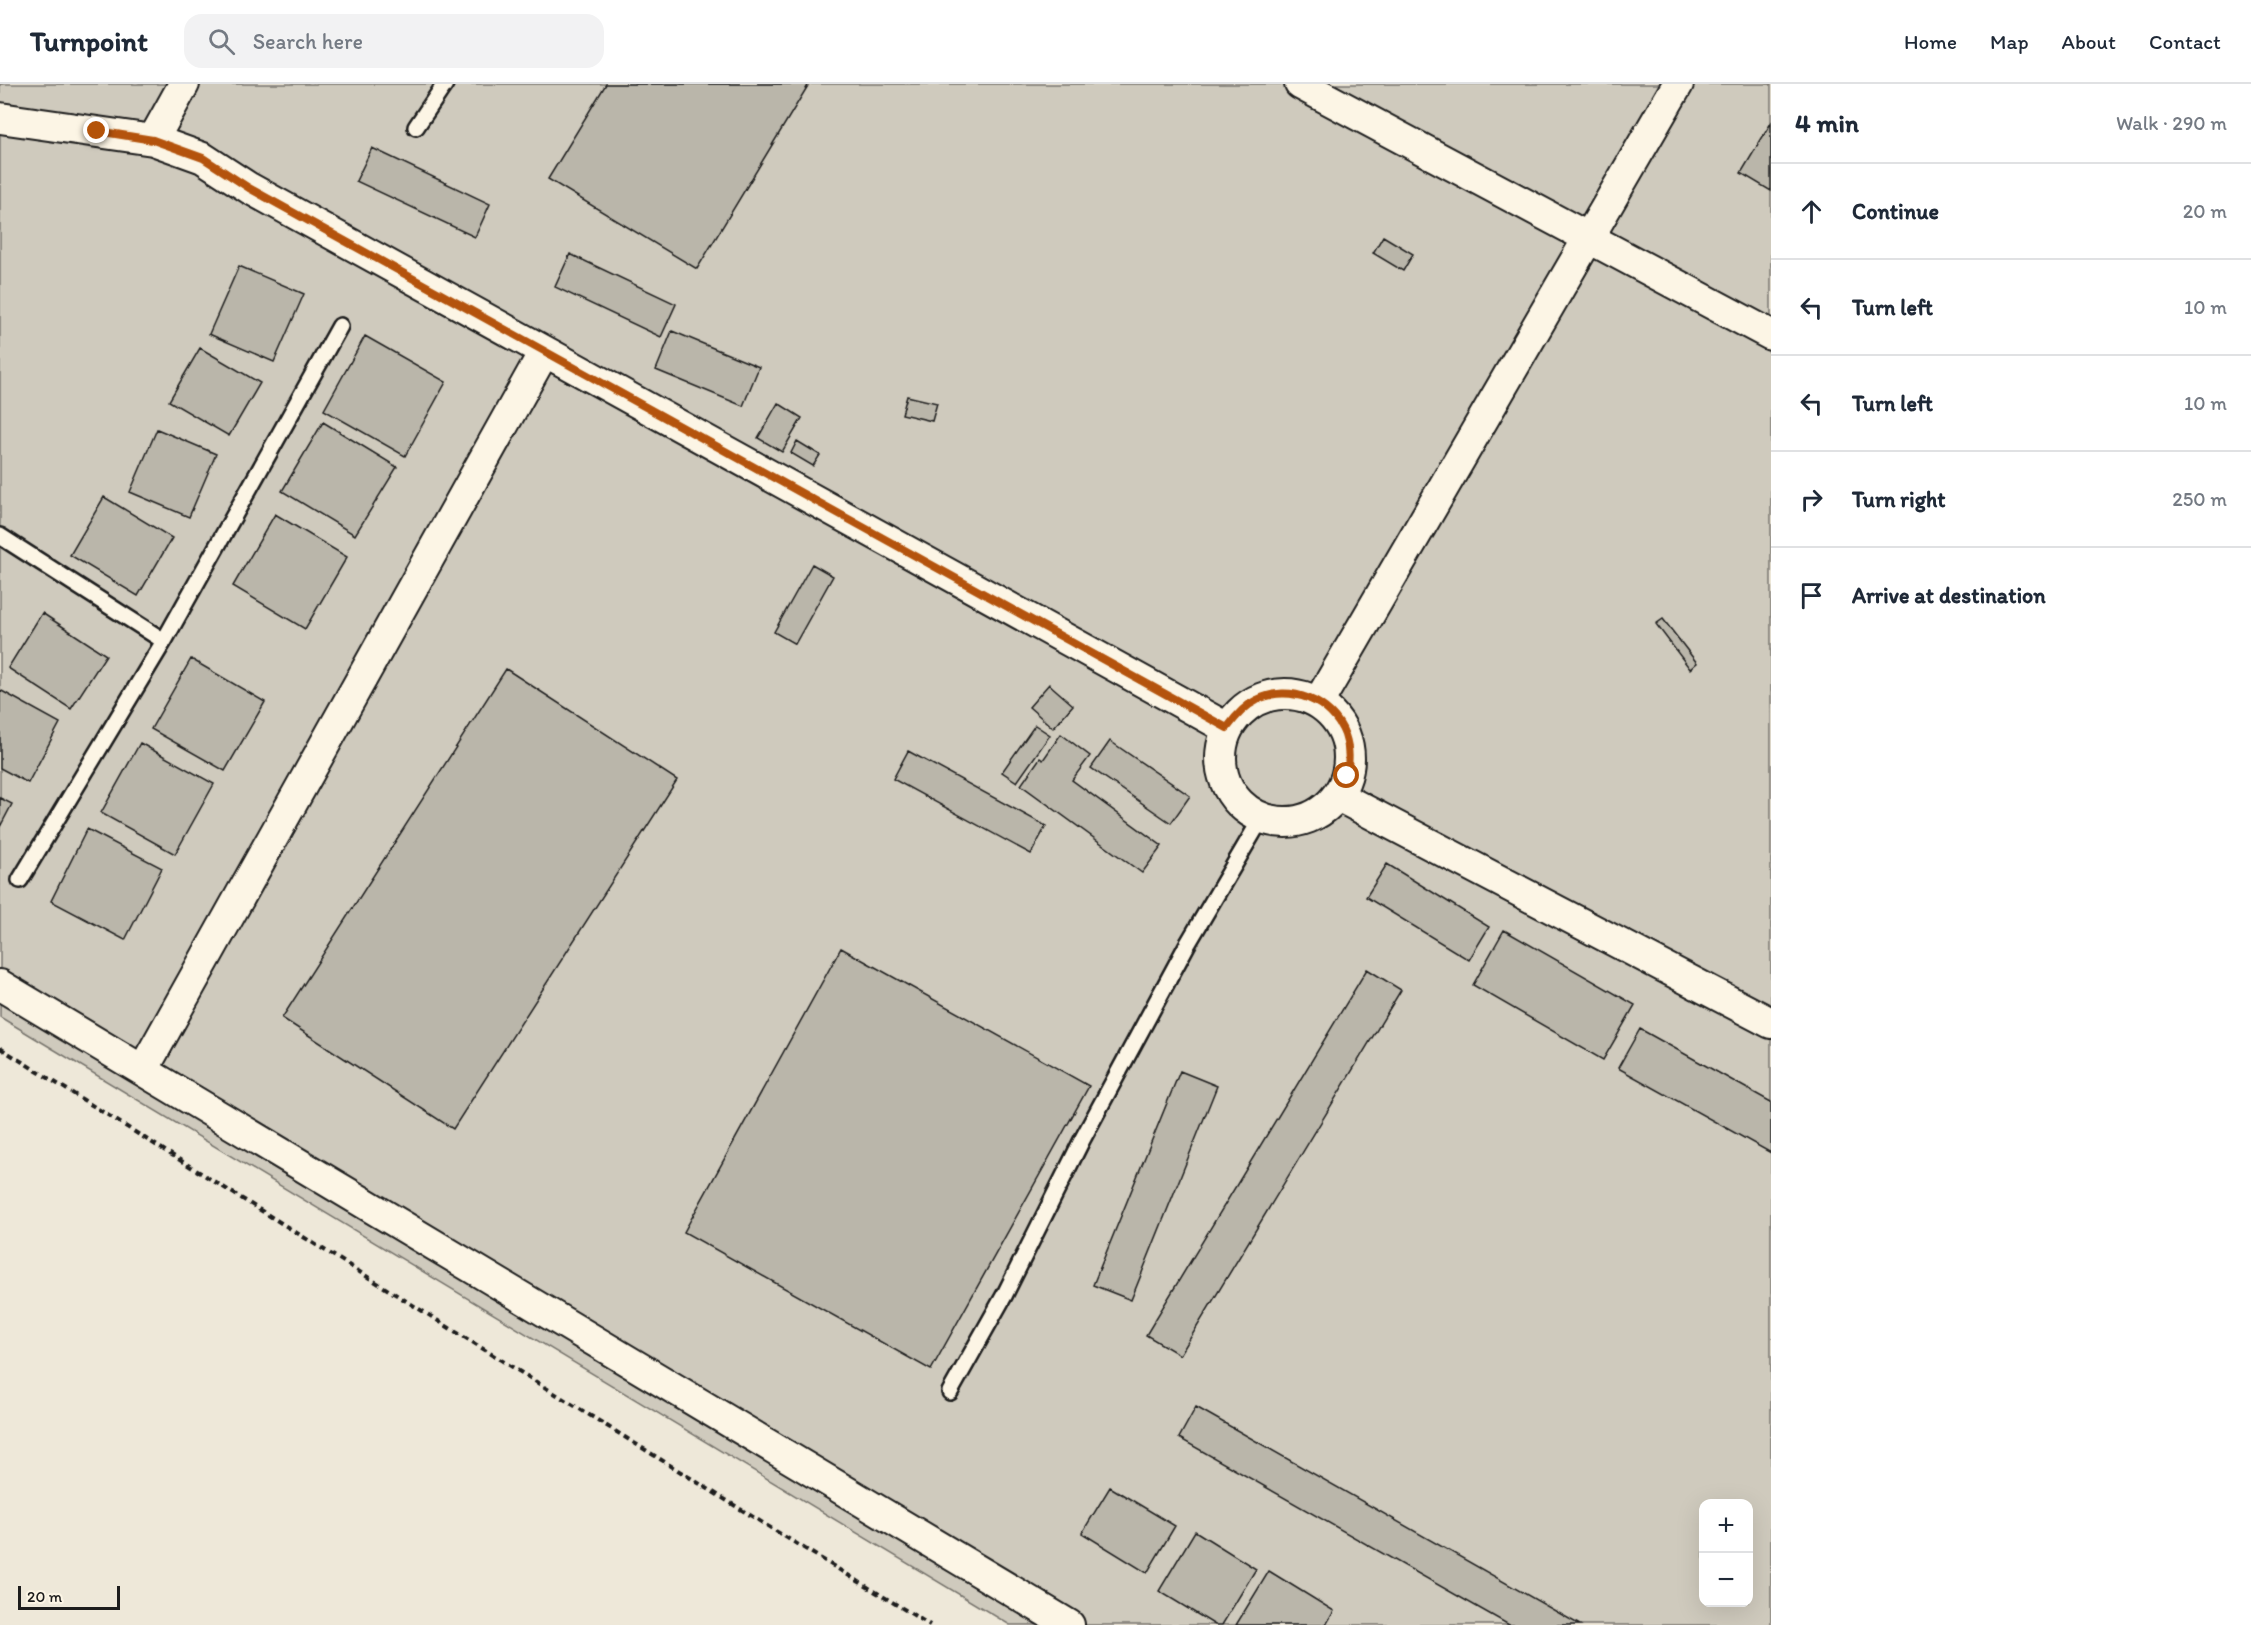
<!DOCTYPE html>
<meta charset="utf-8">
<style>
:root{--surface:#fff;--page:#f2f2f3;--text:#1f2937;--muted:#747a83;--line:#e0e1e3}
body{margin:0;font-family:Itim,sans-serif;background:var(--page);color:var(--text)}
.controls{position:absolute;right:18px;bottom:18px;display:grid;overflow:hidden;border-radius:12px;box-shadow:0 6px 24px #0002}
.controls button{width:54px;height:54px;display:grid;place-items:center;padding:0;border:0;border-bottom:2px solid var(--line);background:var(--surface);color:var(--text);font:30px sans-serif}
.scale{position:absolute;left:18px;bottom:15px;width:102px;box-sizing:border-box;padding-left:6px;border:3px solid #1c1c1c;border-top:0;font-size:16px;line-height:21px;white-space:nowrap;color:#1c1c1c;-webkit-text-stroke:4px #fcf5e5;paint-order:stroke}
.stop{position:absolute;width:18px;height:18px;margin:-14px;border:4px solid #b45309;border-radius:50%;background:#fff}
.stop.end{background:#b45309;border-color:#fff;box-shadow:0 2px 6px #0008}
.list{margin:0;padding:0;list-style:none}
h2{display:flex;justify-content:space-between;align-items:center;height:78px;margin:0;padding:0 24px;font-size:26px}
h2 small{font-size:20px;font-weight:400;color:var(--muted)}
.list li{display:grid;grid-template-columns:39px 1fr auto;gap:18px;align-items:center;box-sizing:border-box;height:96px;padding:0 24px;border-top:2px solid var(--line)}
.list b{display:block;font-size:22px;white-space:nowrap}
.list em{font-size:20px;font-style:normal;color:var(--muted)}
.icon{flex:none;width:33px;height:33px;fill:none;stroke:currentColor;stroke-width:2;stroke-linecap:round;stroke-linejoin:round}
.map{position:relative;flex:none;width:1771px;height:1541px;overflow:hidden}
header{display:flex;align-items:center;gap:36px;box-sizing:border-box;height:84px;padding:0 30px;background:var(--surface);border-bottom:2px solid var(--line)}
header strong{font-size:28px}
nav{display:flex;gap:33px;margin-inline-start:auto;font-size:21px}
.search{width:420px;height:54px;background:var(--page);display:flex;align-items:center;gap:15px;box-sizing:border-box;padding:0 21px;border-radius:18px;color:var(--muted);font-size:22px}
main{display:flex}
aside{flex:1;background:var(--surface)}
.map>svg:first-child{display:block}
.green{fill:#cfcabd;stroke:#76736c;stroke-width:1.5;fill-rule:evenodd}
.building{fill:#bab6aa;stroke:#1c1c1c;stroke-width:1.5}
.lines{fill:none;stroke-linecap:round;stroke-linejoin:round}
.lane-casing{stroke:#1c1c1c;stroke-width:20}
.street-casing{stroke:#1c1c1c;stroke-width:34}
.path{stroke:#1c1c1c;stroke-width:4;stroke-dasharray:6 4.5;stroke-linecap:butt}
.lane{stroke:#fcf5e5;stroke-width:15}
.street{stroke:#fcf5e5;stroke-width:30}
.route{stroke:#b45309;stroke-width:8}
</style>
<header>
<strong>Turnpoint</strong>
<div class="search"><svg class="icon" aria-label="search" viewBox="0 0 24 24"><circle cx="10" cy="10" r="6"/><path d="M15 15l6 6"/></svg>Search here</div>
<nav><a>Home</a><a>Map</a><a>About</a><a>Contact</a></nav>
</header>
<main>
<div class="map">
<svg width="1771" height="1541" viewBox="0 0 1771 1541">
<rect width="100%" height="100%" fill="#eee8d9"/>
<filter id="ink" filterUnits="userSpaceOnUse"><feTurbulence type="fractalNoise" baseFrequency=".0167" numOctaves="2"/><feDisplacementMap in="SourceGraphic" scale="12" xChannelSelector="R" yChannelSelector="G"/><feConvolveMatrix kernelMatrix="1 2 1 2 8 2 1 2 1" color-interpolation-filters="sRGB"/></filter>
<g filter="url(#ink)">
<path class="green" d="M 0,0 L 1771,0 L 1771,1541 L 1010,1541 L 0,933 ZM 1704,1420 L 1748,1420 L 1748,1518 L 1704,1518 Z"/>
<path class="building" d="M 606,0 L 809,0 L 697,185 L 548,95 Z
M 1771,39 L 1771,107 L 1741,89 Z
M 372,64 L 490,120 L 475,153 L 356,97 Z
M 1383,152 L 1413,170 L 1403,187 L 1373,169 Z
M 570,170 L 676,220 L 661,253 L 555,203 Z
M 239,182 L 304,210 L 274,278 L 209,250 Z
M 672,247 L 759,283 L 743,322 L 656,286 Z
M 365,252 L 446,298 L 405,372 L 324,326 Z
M 200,264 L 260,299 L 229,352 L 169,317 Z
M 907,312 L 937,319 L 932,337 L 902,330 Z
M 778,319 L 802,334 L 782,368 L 758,354 Z
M 323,338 L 397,383 L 355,451 L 282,407 Z
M 157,345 L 216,370 L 189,433 L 130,408 Z
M 797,357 L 820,371 L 813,382 L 791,369 Z
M 104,413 L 172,454 L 138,512 L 70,471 Z
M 275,430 L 347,473 L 305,545 L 233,502 Z
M 812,480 L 833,492 L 795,560 L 774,548 Z
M 42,529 L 106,571 L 71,625 L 8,584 Z
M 1663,535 L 1697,579 L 1690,585 L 1656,540 Z
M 191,575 L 265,618 L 225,687 L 151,645 Z
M 506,585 L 677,696 L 453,1045 L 282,934 Z
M 1049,600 L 1073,621 L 1053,644 L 1029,623 Z
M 0,606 L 60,639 L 28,699 L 0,684 Z
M 1035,641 L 1050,651 L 1017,698 L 1002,688 Z
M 1061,650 L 1090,672 L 1072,696 L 1162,762 L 1142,789 L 1021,701 L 1040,674 L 1043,676 Z
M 1110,657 L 1190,712 L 1171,739 L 1091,684 Z
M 140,659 L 214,700 L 175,770 L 101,729 Z
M 908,667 L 1046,742 L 1031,770 L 893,695 Z
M 0,714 L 12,720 L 0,743 Z
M 87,745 L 162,784 L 125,856 L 51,817 Z
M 1387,780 L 1489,843 L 1469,876 L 1366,813 Z
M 1504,846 L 1635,921 L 1603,976 L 1473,901 Z
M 841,864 L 1089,1002 L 931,1286 L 684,1148 Z
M 1367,885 L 1401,906 L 1180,1271 L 1146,1251 Z
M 1640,945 L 1771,1018 L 1771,1069 L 1618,984 Z
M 1180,987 L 1217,1002 L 1131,1216 L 1093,1201 Z
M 1196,1323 L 1580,1541 L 1509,1541 L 1179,1354 Z
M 1110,1403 L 1175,1442 L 1147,1489 L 1082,1449 Z
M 1195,1447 L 1256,1485 L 1222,1541 L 1215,1541 L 1159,1507 Z
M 1269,1487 L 1334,1527 L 1326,1541 L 1236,1541 Z"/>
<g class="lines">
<defs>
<path id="lane" d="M 416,43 L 445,0
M 0,452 L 164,557
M 20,796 L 164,557 L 340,242
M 950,1308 L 1005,1210 L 1082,1056 L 1187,861 L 1261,735"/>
<path id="street" d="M 1300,0 L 1771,251
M 0,34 L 153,56 L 203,74 L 249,104 L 1227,644
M 153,56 L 184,0
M1221 674a64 64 0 1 1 128 0a64 64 0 1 1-128 0Z
M 1318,619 L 1678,0
M 1338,712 L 1771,939
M 0,901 L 1069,1541
M 143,986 L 544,268"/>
</defs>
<use href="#lane" class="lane-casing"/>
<use href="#street" class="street-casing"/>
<path class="path" d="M 0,964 L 774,1446 L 930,1541"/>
<use href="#lane" class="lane"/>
<use href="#street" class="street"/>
</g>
</g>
<g class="lines" filter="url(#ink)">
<path class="route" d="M 97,47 L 153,56 L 203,74 L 249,104 L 1227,644 C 1235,633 1244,622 1257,616 C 1289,599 1333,617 1345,651 C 1350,665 1349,678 1347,692"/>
</g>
</svg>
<div class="controls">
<button>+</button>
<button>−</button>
</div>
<div class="scale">20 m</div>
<div class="stop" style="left:1347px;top:692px"></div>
<div class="stop end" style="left:97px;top:47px"></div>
</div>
<aside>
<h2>4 min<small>Walk · 290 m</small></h2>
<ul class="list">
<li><svg class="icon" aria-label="ahead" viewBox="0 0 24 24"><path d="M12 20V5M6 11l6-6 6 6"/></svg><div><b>Continue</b></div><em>20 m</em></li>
<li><svg class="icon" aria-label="left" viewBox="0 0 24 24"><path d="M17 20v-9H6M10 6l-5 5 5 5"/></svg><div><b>Turn left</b></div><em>10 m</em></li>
<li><svg class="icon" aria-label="left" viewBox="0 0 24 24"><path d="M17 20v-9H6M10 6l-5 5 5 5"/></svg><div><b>Turn left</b></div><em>10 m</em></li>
<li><svg class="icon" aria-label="right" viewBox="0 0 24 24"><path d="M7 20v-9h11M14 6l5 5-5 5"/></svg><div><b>Turn right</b></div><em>250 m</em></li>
<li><svg class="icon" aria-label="arrive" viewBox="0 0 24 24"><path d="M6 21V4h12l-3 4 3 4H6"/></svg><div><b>Arrive at destination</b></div></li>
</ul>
</aside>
</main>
